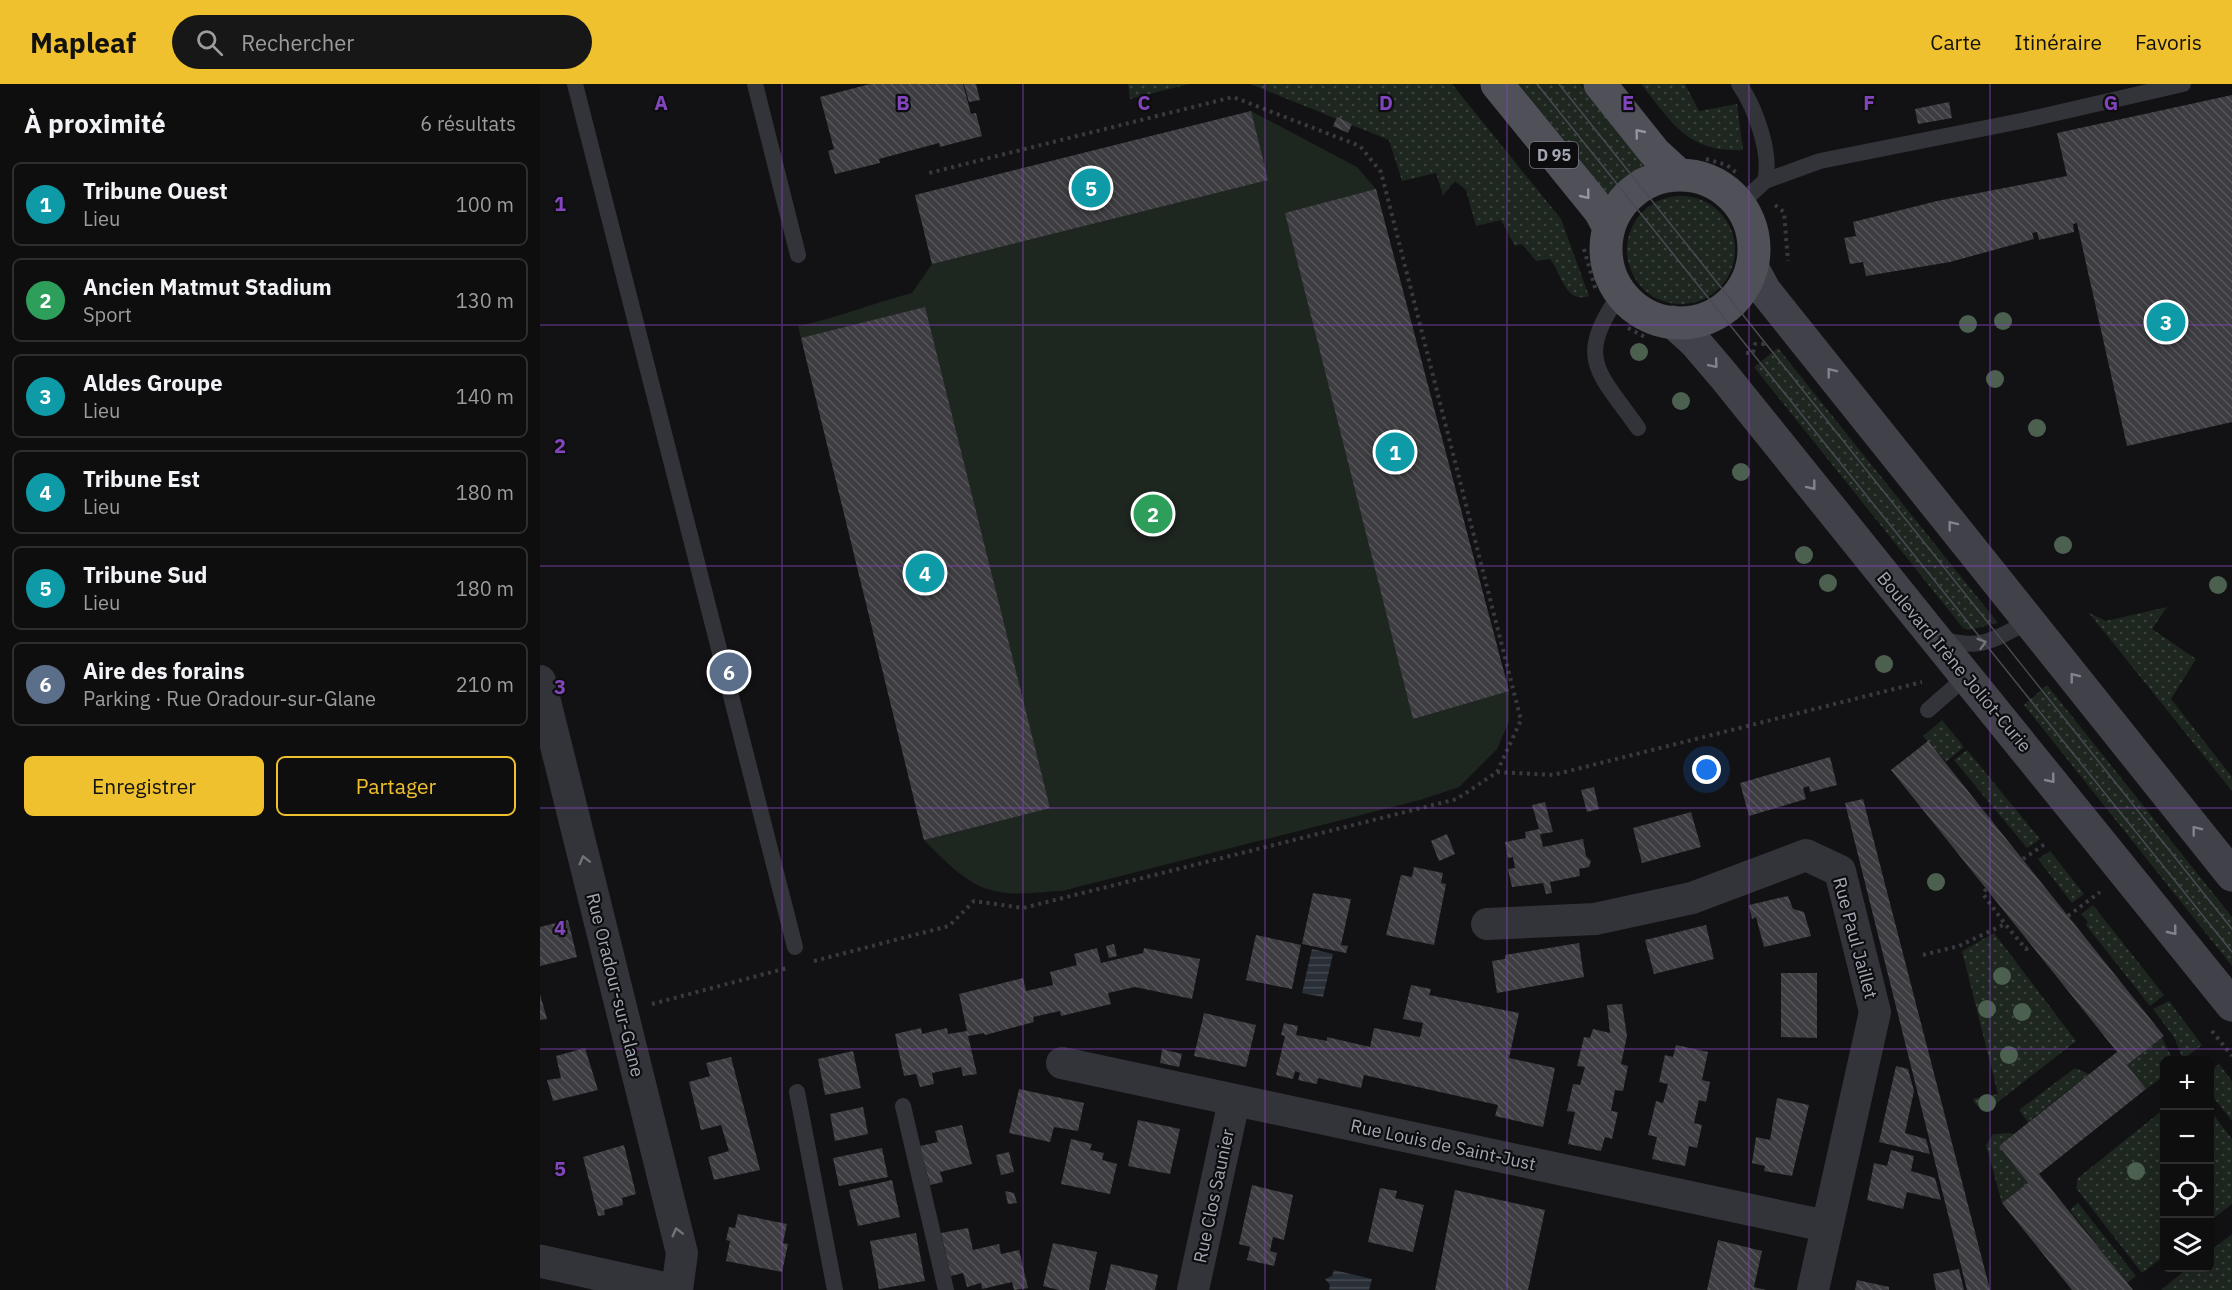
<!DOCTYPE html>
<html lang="fr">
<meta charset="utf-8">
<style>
:root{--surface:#0e0e0f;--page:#171718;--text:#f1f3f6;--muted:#9b9c9e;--line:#2e2e2f;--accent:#f0c12e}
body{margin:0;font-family:"IBM Plex Sans",sans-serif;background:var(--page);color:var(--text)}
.controls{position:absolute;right:18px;bottom:18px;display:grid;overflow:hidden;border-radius:9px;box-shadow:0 6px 24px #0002}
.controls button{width:54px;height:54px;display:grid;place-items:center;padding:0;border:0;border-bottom:2px solid var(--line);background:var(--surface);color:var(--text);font:30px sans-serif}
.you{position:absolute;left:1167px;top:686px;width:21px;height:21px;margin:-15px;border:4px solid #fff;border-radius:50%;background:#1a73e8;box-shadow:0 0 0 9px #1a73e833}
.badge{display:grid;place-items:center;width:39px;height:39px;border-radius:50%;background:var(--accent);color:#fff;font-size:20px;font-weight:700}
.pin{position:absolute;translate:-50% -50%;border:3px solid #fff;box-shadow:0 2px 6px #0006}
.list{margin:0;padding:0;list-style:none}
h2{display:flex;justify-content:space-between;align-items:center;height:78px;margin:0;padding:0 24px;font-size:26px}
h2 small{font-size:20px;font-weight:400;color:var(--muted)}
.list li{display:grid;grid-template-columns:39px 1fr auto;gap:18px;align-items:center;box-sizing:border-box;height:84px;margin:0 12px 12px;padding:0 12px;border:2px solid var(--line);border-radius:9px}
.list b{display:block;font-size:22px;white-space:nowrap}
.list p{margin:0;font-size:20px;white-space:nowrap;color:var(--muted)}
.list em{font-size:20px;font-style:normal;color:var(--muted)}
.actions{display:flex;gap:12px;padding:18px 24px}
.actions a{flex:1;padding:14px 0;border:2px solid var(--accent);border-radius:9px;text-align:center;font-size:21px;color:var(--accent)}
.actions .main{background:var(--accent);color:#111}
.icon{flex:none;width:33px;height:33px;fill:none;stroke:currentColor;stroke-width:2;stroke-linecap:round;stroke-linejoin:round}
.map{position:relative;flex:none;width:1692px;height:1206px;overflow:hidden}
header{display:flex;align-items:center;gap:36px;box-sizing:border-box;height:84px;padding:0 30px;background:var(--accent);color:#111}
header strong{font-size:28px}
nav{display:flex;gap:33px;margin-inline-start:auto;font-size:21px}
.search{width:420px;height:54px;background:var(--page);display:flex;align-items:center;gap:15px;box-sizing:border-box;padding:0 21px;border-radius:33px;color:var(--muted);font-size:22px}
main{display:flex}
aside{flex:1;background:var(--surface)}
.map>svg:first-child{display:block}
.grass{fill:url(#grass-dots)}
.pitch{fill:#1e2620}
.water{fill:url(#water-rules)}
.building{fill:url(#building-back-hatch)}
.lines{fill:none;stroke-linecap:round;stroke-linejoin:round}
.path{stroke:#393a40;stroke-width:4;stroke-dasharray:3 4.5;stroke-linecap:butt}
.service{stroke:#333439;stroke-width:16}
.minor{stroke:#333439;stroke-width:32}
.tertiary{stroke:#333439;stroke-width:33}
.secondary{stroke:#414249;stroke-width:33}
.primary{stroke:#4f5058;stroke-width:33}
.tram{stroke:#4a4b52;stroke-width:1.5}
.tree{fill:#4c604f}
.oneway{stroke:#9396a2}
.oneway2{stroke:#81848f}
.oneway3{stroke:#71737d}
.grid{fill:none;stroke:#8345bd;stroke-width:1.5;stroke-opacity:0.55}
.labels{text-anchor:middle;stroke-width:4.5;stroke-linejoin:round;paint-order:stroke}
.shield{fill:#0d0d0f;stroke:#777982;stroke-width:1.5}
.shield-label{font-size:16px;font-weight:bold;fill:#a4a7b4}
.street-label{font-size:18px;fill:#a4a7b4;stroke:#0d0d0f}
.grid-label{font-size:20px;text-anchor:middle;font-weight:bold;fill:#8345bd;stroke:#0d0d0f;stroke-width:4.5;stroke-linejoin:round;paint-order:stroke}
</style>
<header>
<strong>Mapleaf</strong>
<div class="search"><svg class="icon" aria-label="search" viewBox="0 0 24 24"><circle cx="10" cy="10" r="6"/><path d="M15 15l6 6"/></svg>Rechercher</div>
<nav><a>Carte</a><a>Itinéraire</a><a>Favoris</a></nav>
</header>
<main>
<aside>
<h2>À proximité<small>6 résultats</small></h2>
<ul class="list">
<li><span class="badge" style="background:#0f9aa8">1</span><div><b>Tribune Ouest</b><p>Lieu</p></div><em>100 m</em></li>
<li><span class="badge" style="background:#2e9e5b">2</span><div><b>Ancien Matmut Stadium</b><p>Sport</p></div><em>130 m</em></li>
<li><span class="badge" style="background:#0f9aa8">3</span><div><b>Aldes Groupe</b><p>Lieu</p></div><em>140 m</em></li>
<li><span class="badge" style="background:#0f9aa8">4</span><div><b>Tribune Est</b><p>Lieu</p></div><em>180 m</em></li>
<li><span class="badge" style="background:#0f9aa8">5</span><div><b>Tribune Sud</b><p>Lieu</p></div><em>180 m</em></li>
<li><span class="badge" style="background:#5c6f8a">6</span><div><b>Aire des forains</b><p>Parking · Rue Oradour-sur-Glane</p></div><em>210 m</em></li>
</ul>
<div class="actions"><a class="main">Enregistrer</a><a>Partager</a></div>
</aside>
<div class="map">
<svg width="1692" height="1206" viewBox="0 0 1692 1206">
<defs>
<pattern id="grass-dots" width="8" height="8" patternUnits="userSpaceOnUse" patternTransform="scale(1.5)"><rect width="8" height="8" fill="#1e2620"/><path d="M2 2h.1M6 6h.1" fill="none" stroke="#3c433e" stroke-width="1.8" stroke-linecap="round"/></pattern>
<pattern id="water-rules" width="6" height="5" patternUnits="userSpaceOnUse" patternTransform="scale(1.5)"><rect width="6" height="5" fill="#292f37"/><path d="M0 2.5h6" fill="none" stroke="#454a52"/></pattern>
<pattern id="building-back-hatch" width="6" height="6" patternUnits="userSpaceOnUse" patternTransform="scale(1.5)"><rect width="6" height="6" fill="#3c3c41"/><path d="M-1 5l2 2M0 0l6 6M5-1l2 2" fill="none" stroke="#55555a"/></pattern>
</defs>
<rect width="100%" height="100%" fill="#121214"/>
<path class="grass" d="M 588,0 L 649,0 L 590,15 Z
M 710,0 L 912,0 L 1021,135 L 1049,212 C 1025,220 1022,190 1010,175 L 996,177 L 982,160 L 975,162 L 961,136 L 936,142 L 926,106 L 915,97 L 903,111 L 896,89 L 862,97 L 849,56 Z
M 979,0 L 1040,0 L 1102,78 L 1103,84 L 1089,91 L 1067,110 Z
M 1101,0 L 1145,0 L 1159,27 L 1197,20 L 1203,66 C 1148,69 1132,39 1101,0 Z
M1087 166a54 54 0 1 1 108 0a54 54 0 1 1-108 0Z
M 1238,264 L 1458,539 L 1428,546 L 1423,544 L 1214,283 Z
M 1627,523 L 1612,545 L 1656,575 L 1631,615 L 1692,693 L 1692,707 L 1549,529 L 1566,537 Z
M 1507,601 L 1692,833 L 1692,882 L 1484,621 Z
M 1402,636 L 1424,663 L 1406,678 L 1383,652 Z
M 1427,666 L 1500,755 L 1487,764 L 1414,676 Z
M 1510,767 L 1544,810 L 1532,819 L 1498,775 Z
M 1553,821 L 1624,911 L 1610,922 L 1546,841 L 1548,838 L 1541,830 Z
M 1454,849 L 1536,957 L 1449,1025 L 1436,1021 L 1433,1015 L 1458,1010 L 1422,867 Z
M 1629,917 L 1662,961 L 1643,975 L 1634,953 L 1613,925 Z
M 1622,954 L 1633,976 L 1624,976 L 1624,992 L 1606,1005 L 1587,981 Z
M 1679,980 L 1692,997 L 1692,1037 L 1670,1009 L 1670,988 Z
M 1535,984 L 1549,990 L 1488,1038 L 1479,1026 Z
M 1624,1025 L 1624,1172 L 1602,1189 L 1536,1104 L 1538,1094 Z
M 1670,1026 L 1692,1055 L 1692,1120 L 1670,1137 Z
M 1470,1049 L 1474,1050 L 1459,1062 L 1488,1099 L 1462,1119 L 1446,1061 L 1453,1050 Z
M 1538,1119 L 1596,1192 L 1587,1199 L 1530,1126 Z
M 1692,1150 L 1692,1206 L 1621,1206 L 1648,1184 L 1670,1184 L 1670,1167 Z"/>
<path class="pitch" d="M 711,27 L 817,83 L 836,105 L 969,607 L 969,637 L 957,665 L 919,703 L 880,716 L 522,807 C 498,808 470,813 447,805 C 422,796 402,774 384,756 L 258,242 C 297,234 333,219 372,209 L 392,180 L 375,111 Z"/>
<path class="water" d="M 772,865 L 793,870 L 783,913 L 762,909 Z
M 794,1186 L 832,1195 L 829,1206 L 789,1206 L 790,1201 L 785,1195 L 792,1192 Z"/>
<path class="building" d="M 330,0 L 423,0 L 431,30 L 436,29 L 442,52 L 400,63 L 399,59 L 339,75 L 340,79 L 295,90 L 288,67 L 294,65 L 280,13 Z
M 424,0 L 436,0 L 440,16 L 429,18 Z
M 1692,11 L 1692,338 L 1587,362 L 1537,139 L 1533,140 L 1534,148 L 1499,156 L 1497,148 L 1492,149 L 1494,155 L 1410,178 L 1326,192 L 1323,178 L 1310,180 L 1304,154 L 1316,152 L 1313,138 L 1397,117 L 1527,92 L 1517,49 Z
M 1409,18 L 1412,34 L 1378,40 L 1375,25 Z
M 711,27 L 728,96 L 392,180 L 375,111 Z
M 797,33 L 812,40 L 808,49 L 793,42 Z
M 836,105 L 969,607 L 873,635 L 745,129 Z
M 385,223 L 510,724 L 384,756 L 261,254 Z
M 1388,657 L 1624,952 L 1587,981 L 1606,1005 L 1499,1090 L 1593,1206 L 1532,1206 L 1462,1119 L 1488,1099 L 1459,1062 L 1577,968 L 1351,686 Z
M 1290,673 L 1297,701 L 1270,708 L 1269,702 L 1263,704 L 1266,715 L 1209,732 L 1200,699 Z
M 1054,703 L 1059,725 L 1047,728 L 1041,706 Z
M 1323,715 L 1450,1206 L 1427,1206 L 1305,719 Z
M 1005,718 L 1013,748 L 1000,750 L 1003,763 L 1043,755 L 1046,772 L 1051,777 L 1049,783 L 1039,785 L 1040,792 L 1010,798 L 1012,809 L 1006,810 L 1003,799 L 972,803 L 968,785 L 975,784 L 973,773 L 968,774 L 965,758 L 986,754 L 985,748 L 999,745 L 992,721 Z
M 1151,728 L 1161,763 L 1102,779 L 1093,744 Z
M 907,750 L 915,770 L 899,777 L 891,757 Z
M 874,783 L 903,789 L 901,799 L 906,800 L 894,861 L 846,851 L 861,791 L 872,793 Z
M 773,809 L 811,815 L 801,861 L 808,862 L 806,869 L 762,860 Z
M 1248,812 L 1253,825 L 1264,828 L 1271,852 L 1224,863 L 1216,833 L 1212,835 L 1209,821 Z
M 28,836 L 37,873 L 0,882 L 0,843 Z
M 1166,841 L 1174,875 L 1114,890 L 1105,856 Z
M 716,851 L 761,861 L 752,905 L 706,896 Z
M 1039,859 L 1044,893 L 957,909 L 952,877 L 965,875 L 965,871 Z
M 574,860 L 577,872 L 569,874 L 566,862 Z
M 557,864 L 561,879 L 603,869 L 604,864 L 660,875 L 652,915 L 595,903 L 568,909 L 571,920 L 521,932 L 520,927 L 493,933 L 494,938 L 445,951 L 444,949 L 428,952 L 437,990 L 423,992 L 421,983 L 392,989 L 394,1000 L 380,1003 L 376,990 L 364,992 L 355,950 L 381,944 L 382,950 L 407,944 L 408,950 L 427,947 L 419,910 L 483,894 L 486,907 L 513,901 L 510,888 L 537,881 L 534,870 Z
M 1241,889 L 1277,889 L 1277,954 L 1241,953 Z
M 871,901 L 891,905 L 889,911 L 979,929 L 969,974 L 1015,984 L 1003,1043 L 955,1032 L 958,1021 L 824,991 L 821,1004 L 778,994 L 777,1000 L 758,996 L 760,989 L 755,987 L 753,995 L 736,991 L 745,952 L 741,951 L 744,939 L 758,942 L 756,951 L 787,957 L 787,953 L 830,963 L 834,944 L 880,953 L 883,939 L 863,935 Z
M 0,910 L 7,935 L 0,936 Z
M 1082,920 L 1087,952 L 1081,980 L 1088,982 L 1083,1007 L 1075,1006 L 1071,1027 L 1078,1028 L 1072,1055 L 1065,1053 L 1061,1067 L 1028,1060 L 1035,1028 L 1027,1027 L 1033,1000 L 1040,1001 L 1045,983 L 1037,982 L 1044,953 L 1050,954 L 1053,945 L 1070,949 L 1067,921 Z
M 664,929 L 716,941 L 706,983 L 654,972 Z
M 1136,961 L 1168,968 L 1162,996 L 1170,998 L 1166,1018 L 1159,1016 L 1154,1039 L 1162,1041 L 1157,1064 L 1149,1062 L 1145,1082 L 1112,1075 L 1117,1053 L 1108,1051 L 1116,1017 L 1123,1019 L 1128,1000 L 1119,998 L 1125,971 L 1133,973 Z
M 45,964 L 58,1006 L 13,1017 L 7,996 L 21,994 L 16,972 Z
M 622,965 L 642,970 L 639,983 L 620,979 Z
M 313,967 L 321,1004 L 285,1011 L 278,975 Z
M 191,973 L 220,1086 L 174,1096 L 168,1073 L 189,1067 L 181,1041 L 161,1046 L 149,998 L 170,992 L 166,979 Z
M 1356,982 L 1368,985 L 1374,1007 L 1365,1049 L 1386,1055 L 1390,1070 L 1339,1058 Z
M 479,1005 L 544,1019 L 538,1047 L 514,1043 L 510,1058 L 469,1049 Z
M 1237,1014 L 1269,1021 L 1252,1092 L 1224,1087 L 1225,1082 L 1212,1079 L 1216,1053 L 1230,1056 Z
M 323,1023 L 328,1050 L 295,1057 L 290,1030 Z
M 598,1036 L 640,1045 L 630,1090 L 588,1082 Z
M 422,1041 L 432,1080 L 400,1088 L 403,1098 L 390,1101 L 380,1062 L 398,1058 L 395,1047 Z
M 531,1055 L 552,1060 L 550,1066 L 564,1069 L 562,1076 L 577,1080 L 570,1110 L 521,1100 Z
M 84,1061 L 96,1110 L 82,1114 L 83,1121 L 64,1126 L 65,1131 L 58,1132 L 43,1073 Z
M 342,1064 L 348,1093 L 299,1102 L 293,1074 Z
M 1351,1066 L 1374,1072 L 1371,1087 L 1395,1094 L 1401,1116 L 1367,1108 L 1363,1125 L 1327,1116 L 1334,1079 L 1347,1082 Z
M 469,1068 L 474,1088 L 461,1091 L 456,1071 Z
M 352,1096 L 360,1133 L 318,1142 L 309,1106 Z
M 712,1101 L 753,1111 L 744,1156 L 733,1153 L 730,1167 L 737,1169 L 734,1182 L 707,1176 L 710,1163 L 699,1160 Z
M 840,1104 L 857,1107 L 855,1114 L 884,1121 L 873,1168 L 828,1158 Z
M 915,1106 L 1005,1126 L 988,1206 L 895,1206 Z
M 465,1107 L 474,1109 L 477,1119 L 468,1120 Z
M 198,1130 L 247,1140 L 243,1159 L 248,1160 L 242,1188 L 186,1177 L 190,1157 L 186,1156 L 189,1143 L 195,1144 Z
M 428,1144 L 433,1166 L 459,1160 L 461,1170 L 479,1166 L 488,1204 L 474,1206 L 472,1198 L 442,1205 L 441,1199 L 427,1203 L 423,1189 L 411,1192 L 401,1149 Z
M 376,1149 L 385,1197 L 339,1205 L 330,1157 Z
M 1178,1156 L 1222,1167 L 1214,1203 L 1226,1206 L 1167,1206 Z
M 513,1159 L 557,1168 L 549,1206 L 519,1206 L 503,1202 Z
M 571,1180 L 618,1191 L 615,1206 L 565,1206 Z
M 1419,1185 L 1424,1206 L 1396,1206 L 1393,1190 Z
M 1317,1196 L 1349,1203 L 1349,1206 L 1315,1206 Z"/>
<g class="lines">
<path class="path" d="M 1166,75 L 1187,81 L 1199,91
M 1235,121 L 1244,128 L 1248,177
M 1044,165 L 1056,207
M 1088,244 L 1105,253
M 1206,269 L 1213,269 L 1215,260 L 1224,260 L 1225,258
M 957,688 L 1013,691 L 1382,598
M 1483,775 L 1505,760
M 1446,805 L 1443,810 L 1465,840
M 1528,832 L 1560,808
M 1383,871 L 1419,862 L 1465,840 L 1486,865 L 1489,863
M 274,877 L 409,842 L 434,817 L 483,824 L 917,715 L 957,688 L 981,636 L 841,88 L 820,62 L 693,13 L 389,89
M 112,920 L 247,884
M 1672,947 L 1692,972"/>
<path class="service" d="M 35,0 L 255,863
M 215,0 L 258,171
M 1199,0 C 1215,23 1232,69 1225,97
M 1200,120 L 1225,97 L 1280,77 L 1486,36 L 1643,0
M 1081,209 C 1034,275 1058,287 1098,344
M 1400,555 C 1443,566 1450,557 1488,538
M 1388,626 L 1427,592
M 257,1008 L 295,1206
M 363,1022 L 406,1206"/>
<path class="minor" d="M 0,597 L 142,1169 L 137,1206
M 947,840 L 1055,835 L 1152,814 L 1266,771 L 1300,787 L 1335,928 L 1273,1206
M 522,979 L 1286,1142
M 653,1206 L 694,1017"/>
<path class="tertiary" d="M 0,1177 L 131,1206"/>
<path class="secondary" d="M 1212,183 L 1225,207 L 1692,791
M 1133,238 L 1155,258 L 1184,292 C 1352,503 1523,710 1692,921"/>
<path class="primary" d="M 957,0 L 1060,127 L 1069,144
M 1060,0 L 1115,69 L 1139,91
M1066 165a74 74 0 1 1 148 0a74 74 0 1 1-148 0Z"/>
<path class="tram" d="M 997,0 L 1692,868
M 1019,0 L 1692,845"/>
</g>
<g class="tree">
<circle cx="1463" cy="237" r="9"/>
<circle cx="1428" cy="240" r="9"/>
<circle cx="1099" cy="268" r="9"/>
<circle cx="1455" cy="295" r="9"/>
<circle cx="1141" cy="317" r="9"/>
<circle cx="1497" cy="344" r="9"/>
<circle cx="1201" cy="388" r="9"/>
<circle cx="1523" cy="461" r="9"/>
<circle cx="1264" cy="471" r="9"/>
<circle cx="1288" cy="499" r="9"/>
<circle cx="1678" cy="501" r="9"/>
<circle cx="1344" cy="580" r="9"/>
<circle cx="1396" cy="798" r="9"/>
<circle cx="1462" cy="892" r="9"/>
<circle cx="1447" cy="925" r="9"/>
<circle cx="1482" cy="928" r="9"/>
<circle cx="1469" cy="971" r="9"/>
<circle cx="1447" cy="1019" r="9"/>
<circle cx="1596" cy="1087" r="9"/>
</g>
<defs><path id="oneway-chevron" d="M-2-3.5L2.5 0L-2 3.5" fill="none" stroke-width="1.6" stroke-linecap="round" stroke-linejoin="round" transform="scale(1.5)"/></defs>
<g class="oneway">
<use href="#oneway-chevron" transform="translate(1099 49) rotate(-129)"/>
<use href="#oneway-chevron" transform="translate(1046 111) rotate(51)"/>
</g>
<g class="oneway2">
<use href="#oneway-chevron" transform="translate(1174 280) rotate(50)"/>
<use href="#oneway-chevron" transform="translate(1291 288) rotate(-128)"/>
<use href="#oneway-chevron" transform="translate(1272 402) rotate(52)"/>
<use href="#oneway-chevron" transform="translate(1412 441) rotate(-128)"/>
<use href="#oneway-chevron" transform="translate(1534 593) rotate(-128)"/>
<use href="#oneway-chevron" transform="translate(1511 695) rotate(51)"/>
<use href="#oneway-chevron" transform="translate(1656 746) rotate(-128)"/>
<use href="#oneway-chevron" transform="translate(1633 847) rotate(51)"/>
</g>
<g class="oneway3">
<use href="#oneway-chevron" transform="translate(1442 559) rotate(-16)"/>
<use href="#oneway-chevron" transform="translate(44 776) rotate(-104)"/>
<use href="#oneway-chevron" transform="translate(137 1148) rotate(-104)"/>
</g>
<path class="grid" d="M 242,0 L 242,1206M 483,0 L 483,1206M 725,0 L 725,1206M 967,0 L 967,1206M 1209,0 L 1209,1206M 1450,0 L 1450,1206M 0,241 L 1692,241M 0,482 L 1692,482M 0,724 L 1692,724M 0,965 L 1692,965"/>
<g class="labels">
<rect class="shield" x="990" y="58" width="48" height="26" rx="4.5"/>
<g class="shield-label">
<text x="1014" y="77">D 95</text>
</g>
<g class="street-label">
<text transform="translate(1414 578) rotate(50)" y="6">Boulevard Irène Joliot-Curie</text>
<text transform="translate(1315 854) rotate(75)" y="6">Rue Paul Jaillet</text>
<text transform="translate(75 901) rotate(76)" y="6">Rue Oradour-sur-Glane</text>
<text transform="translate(903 1061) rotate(12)" y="6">Rue Louis de Saint-Just</text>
<text transform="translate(674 1112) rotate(-78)" y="6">Rue Clos Saunier</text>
</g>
</g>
<g class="grid-label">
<text x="121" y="26">A</text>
<text x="363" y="26">B</text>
<text x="604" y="26">C</text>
<text x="846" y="26">D</text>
<text x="1088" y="26">E</text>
<text x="1329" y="26">F</text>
<text x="1571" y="26">G</text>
<text x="20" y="127">1</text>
<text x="20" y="369">2</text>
<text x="20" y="610">3</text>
<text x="20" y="851">4</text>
<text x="20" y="1092">5</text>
</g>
</svg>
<div class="controls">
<button>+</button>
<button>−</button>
<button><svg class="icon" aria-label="locate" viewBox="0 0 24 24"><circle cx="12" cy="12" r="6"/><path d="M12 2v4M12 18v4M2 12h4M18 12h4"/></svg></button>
<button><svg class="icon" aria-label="layers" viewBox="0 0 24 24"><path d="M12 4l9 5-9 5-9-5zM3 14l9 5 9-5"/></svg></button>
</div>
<div class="you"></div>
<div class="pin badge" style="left:855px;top:368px;background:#0f9aa8">1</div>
<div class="pin badge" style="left:613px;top:430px;background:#2e9e5b">2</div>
<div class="pin badge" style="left:1626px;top:238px;background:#0f9aa8">3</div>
<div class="pin badge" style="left:385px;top:489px;background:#0f9aa8">4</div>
<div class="pin badge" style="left:551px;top:104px;background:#0f9aa8">5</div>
<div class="pin badge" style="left:189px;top:588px;background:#5c6f8a">6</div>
</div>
</main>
